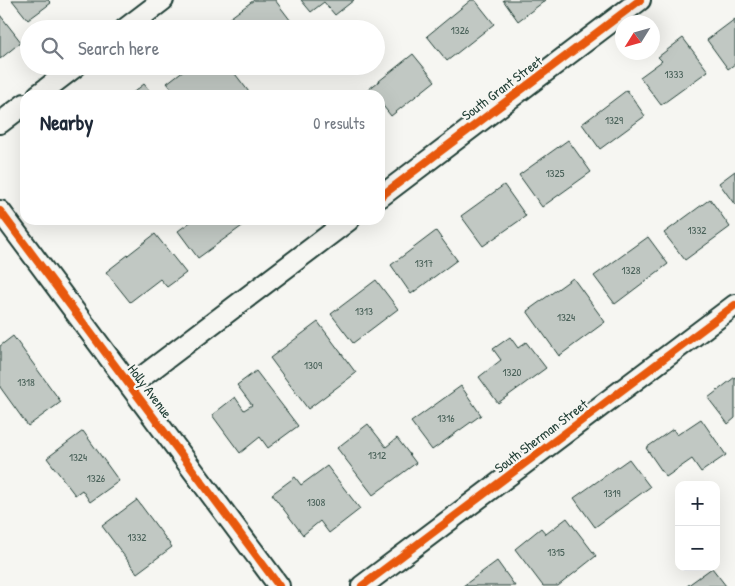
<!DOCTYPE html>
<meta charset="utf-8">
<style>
:root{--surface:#fff;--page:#f6f6f7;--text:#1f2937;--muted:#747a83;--line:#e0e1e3}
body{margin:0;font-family:"Patrick Hand",sans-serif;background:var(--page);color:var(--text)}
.controls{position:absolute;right:15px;bottom:15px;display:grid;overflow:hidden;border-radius:10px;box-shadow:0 5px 20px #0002}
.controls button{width:45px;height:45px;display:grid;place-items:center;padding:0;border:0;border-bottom:1px solid var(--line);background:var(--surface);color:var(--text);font:25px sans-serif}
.compass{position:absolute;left:615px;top:15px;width:45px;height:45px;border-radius:50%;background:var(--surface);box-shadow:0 5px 20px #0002;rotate:233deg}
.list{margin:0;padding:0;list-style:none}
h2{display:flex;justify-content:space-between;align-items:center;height:65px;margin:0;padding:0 20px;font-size:21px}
h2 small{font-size:16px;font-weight:400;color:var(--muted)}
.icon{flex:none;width:28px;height:28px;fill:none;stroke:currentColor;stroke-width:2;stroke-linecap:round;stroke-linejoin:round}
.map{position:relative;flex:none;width:735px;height:586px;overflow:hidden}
.search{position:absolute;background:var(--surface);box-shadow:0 5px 20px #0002;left:20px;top:20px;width:365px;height:55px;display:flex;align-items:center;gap:12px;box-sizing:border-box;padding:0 18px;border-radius:28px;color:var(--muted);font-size:19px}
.panel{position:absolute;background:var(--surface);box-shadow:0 5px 20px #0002;left:20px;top:90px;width:365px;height:135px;border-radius:15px}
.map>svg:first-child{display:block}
.building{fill:#c1c8c3;stroke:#1f3d34}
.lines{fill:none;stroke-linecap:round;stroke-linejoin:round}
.street-casing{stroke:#1f3d34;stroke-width:24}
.street{stroke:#f6f6f2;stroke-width:20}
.cycleway-casing{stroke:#f6f6f2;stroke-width:11}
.cycleway{stroke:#e8590c;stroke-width:8}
.labels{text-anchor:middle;stroke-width:4.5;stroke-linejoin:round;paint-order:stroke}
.number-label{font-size:11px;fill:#486058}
.street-label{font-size:14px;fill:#1f3d34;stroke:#f6f6f2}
</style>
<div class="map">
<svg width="735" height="586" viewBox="0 0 735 586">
<rect width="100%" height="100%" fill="#f6f6f2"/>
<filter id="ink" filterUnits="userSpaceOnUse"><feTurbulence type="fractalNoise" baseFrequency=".02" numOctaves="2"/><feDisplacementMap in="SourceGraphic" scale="10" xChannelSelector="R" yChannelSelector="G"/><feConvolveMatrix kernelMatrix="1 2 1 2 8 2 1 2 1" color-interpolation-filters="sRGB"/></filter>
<g filter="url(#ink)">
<path class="building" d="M 12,0 L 48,0 L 51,3 L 28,20 Z
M 254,0 L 275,0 L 297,29 L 228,29 L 223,23 Z
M 301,0 L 354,0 L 335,15 L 324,2 L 311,12 Z
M 471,0 L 475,0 L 494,24 L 447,61 L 427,36 Z
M 503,0 L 546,0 L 518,21 Z
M 0,15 L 21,42 L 0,59 Z
M 735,19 L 735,64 L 728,69 L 707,40 Z
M 683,38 L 708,71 L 661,105 L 640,77 L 662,61 L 658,57 Z
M 413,54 L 435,81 L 391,116 L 380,102 L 380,95 L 374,95 L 369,89 Z
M 189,66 L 229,66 L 249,92 L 245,95 L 177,95 L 167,83 Z
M 144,84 L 153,95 L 130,95 Z
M 627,90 L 645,116 L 600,149 L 582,124 Z
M 568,140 L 591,172 L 542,207 L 519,175 Z
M 735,171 L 735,205 L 719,183 Z
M 504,185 L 526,216 L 483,246 L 461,216 Z
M 710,199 L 730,227 L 685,260 L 664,233 Z
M 193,220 L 242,220 L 245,224 L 198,258 L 178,231 Z
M 436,231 L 457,260 L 411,294 L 391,265 Z
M 155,234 L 186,273 L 167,287 L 160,279 L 130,302 L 106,272 Z
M 648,237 L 668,264 L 615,304 L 594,276 Z
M 573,278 L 605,322 L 559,356 L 527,311 Z
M 376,280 L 398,309 L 353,343 L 331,314 Z
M 318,322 L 356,373 L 308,409 L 270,358 Z
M 13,336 L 61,402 L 28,426 L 0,387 L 0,346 Z
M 510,337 L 518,348 L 526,342 L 546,368 L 498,403 L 479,377 L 501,360 L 493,349 Z
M 256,371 L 298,426 L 268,448 L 260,437 L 240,453 L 212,415 L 235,397 L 244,410 L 252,405 L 237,385 Z
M 735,377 L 735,418 L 728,424 L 708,398 Z
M 461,386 L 481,415 L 432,450 L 411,422 Z
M 701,419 L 726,455 L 701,472 L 692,459 L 666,477 L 646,448 L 673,429 L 677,435 Z
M 368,424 L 386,447 L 397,438 L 416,463 L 373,495 L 337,448 Z
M 83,431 L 119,481 L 90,502 L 82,490 L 75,495 L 47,458 Z
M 629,459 L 650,487 L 595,527 L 574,498 Z
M 327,466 L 360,509 L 329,533 L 320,521 L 303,535 L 272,494 L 295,477 L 301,485 Z
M 137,500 L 172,547 L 137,573 L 102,526 Z
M 567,518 L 596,556 L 558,586 L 543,586 L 515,549 L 541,528 L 546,534 Z
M 497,561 L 515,586 L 463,586 Z
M 712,568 L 726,586 L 687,586 Z"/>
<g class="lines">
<defs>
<path id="street" d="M 125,29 L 163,0
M 38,95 L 76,66
M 0,123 L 25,104
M 380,197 L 640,0
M 0,211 L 279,586
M 130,386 L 349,220
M 362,586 L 735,305"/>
</defs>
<use href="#street" class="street-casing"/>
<use href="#street" class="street"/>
<defs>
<path id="cycleway" d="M 380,197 L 640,0
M 0,211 L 279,586
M 362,586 L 735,305"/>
</defs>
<use href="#cycleway" class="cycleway-casing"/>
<use href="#cycleway" class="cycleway"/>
</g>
</g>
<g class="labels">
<g class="number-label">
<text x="460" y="34">1326</text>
<text x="674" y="78">1333</text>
<text x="614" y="124">1329</text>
<text x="555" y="177">1325</text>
<text x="697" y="234">1332</text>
<text x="424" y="267">1317</text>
<text x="631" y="274">1328</text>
<text x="364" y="315">1313</text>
<text x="566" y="321">1324</text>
<text x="313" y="369">1309</text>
<text x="512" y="376">1320</text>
<text x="26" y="386">1318</text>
<text x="446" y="422">1316</text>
<text x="377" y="459">1312</text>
<text x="78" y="461">1324</text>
<text x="96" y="482">1326</text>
<text x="612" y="497">1319</text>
<text x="316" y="506">1308</text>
<text x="137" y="541">1332</text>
<text x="556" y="556">1315</text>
</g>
<g class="street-label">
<text transform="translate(502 88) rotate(-37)" y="5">South Grant Street</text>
<text transform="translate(150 391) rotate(53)" y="5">Holly Avenue</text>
<text transform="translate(541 436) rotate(-37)" y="5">South Sherman Street</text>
</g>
</g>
</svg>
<div class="controls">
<button>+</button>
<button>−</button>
</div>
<svg class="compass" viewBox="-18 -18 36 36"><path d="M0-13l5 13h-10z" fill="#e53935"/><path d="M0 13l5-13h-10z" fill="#747a83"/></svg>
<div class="search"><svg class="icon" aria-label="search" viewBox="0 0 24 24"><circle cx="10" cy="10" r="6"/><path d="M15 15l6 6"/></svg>Search here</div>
<section class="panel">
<h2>Nearby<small>0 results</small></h2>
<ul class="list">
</ul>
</section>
</div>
